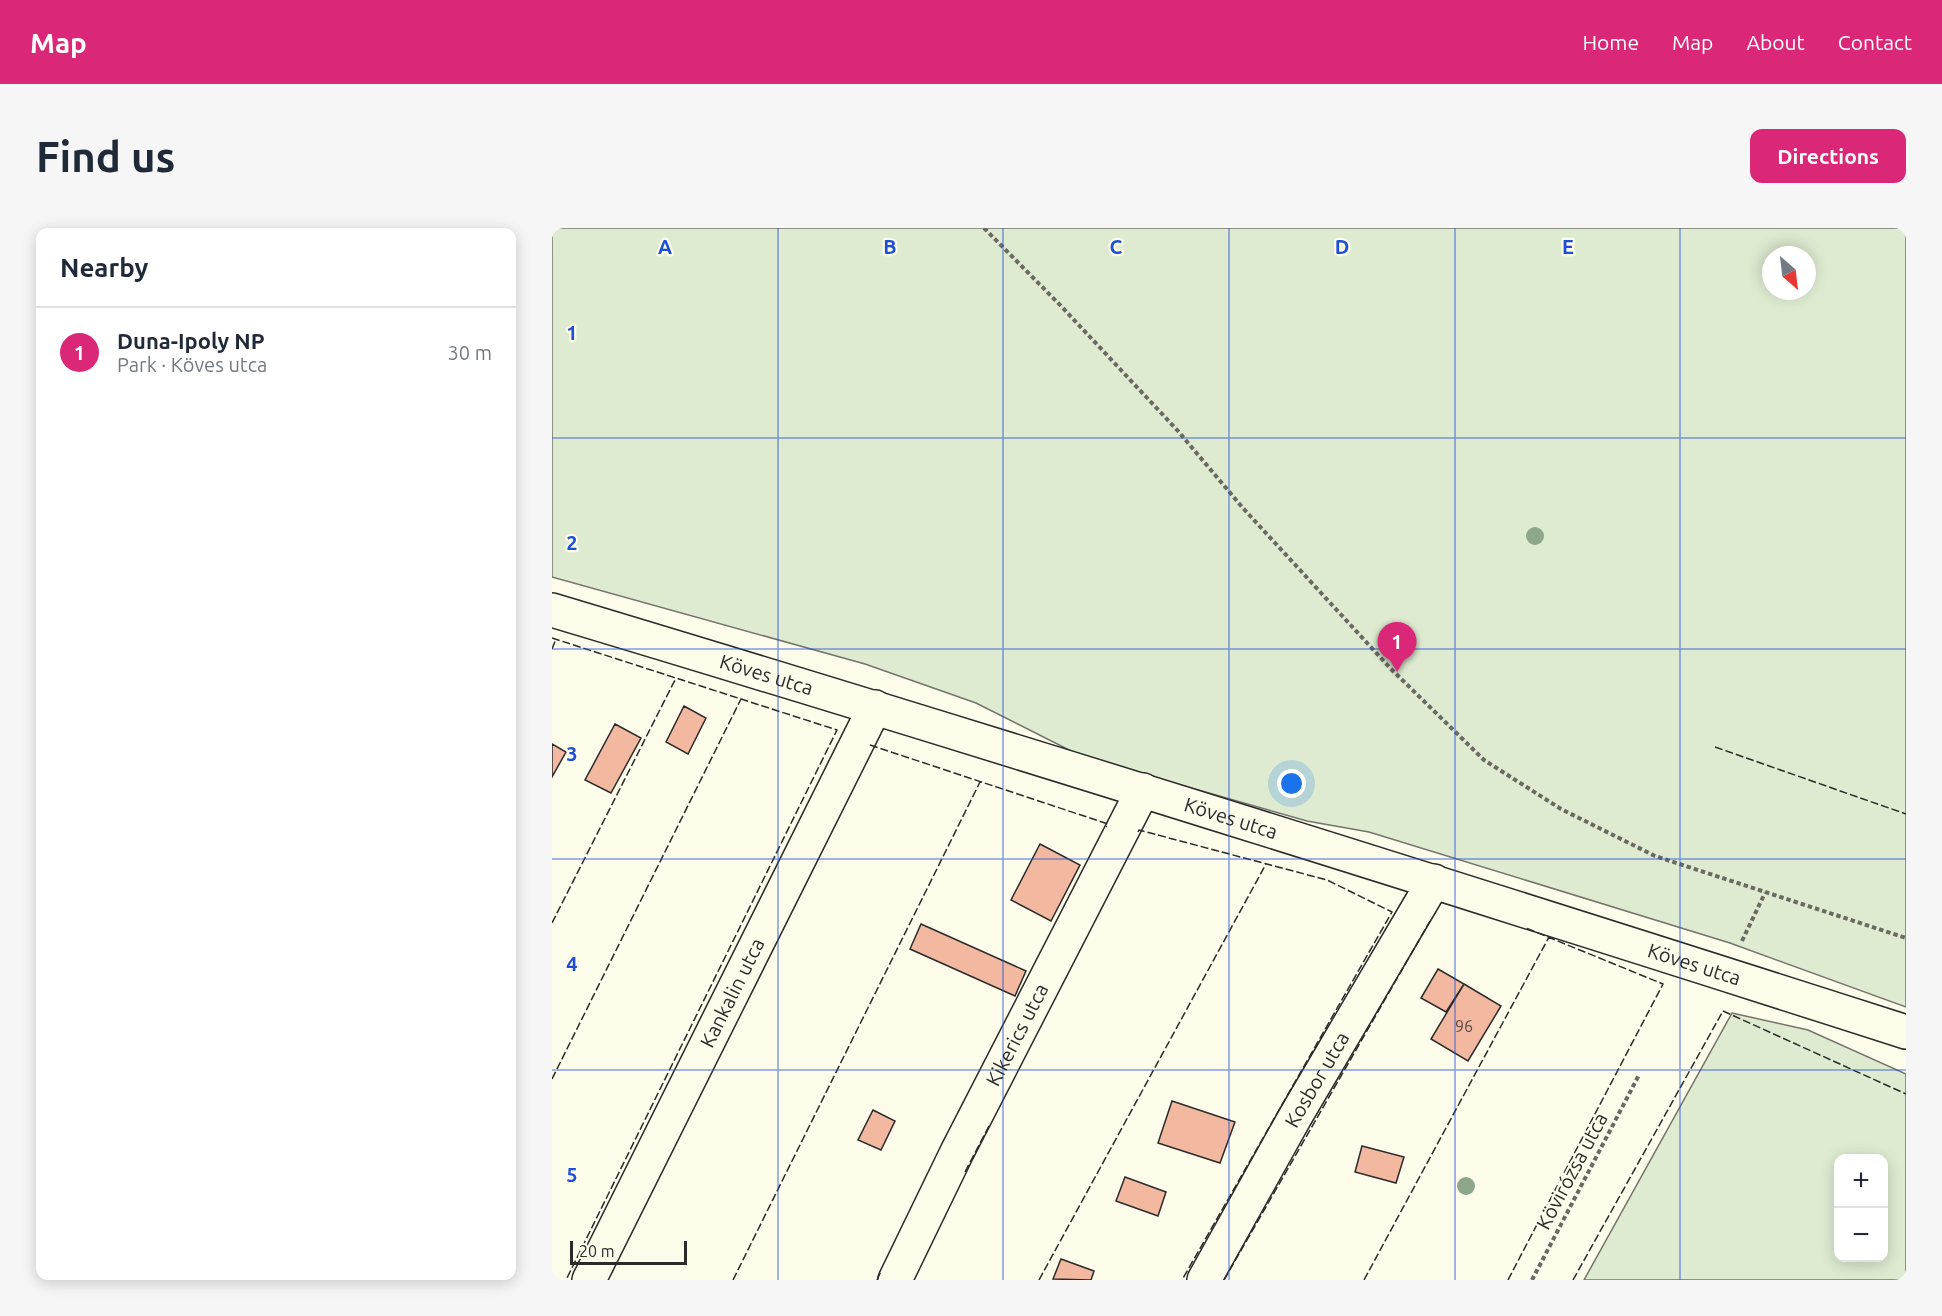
<!DOCTYPE html>
<meta charset="utf-8">
<style>
:root{--surface:#fff;--page:#f6f6f7;--text:#1f2937;--muted:#747a83;--line:#e0e1e3;--accent:#db2777}
body{margin:0;font-family:Ubuntu,sans-serif;background:var(--page);color:var(--text)}
.controls{position:absolute;right:18px;bottom:18px;display:grid;overflow:hidden;border-radius:12px;box-shadow:0 3px 15px #0003}
.controls button{width:54px;height:54px;display:grid;place-items:center;padding:0;border:0;border-bottom:2px solid var(--line);background:var(--surface);color:var(--text);font:30px sans-serif}
.compass{position:absolute;left:1210px;top:18px;width:54px;height:54px;border-radius:50%;background:var(--surface);box-shadow:0 3px 15px #0003;rotate:152deg}
.scale{position:absolute;left:18px;bottom:15px;width:117px;box-sizing:border-box;padding-left:6px;border:3px solid #2b2b2b;border-top:0;font-size:16px;line-height:21px;white-space:nowrap;color:#2b2b2b;-webkit-text-stroke:4px #fdfbea;paint-order:stroke}
.you{position:absolute;left:740px;top:556px;width:21px;height:21px;margin:-15px;border:4px solid #fff;border-radius:50%;background:#1a73e8;box-shadow:0 0 0 9px #1a73e833}
.badge{display:grid;place-items:center;width:39px;height:39px;border-radius:50%;background:var(--accent);color:#fff;font-size:20px;font-weight:700}
.pin{position:absolute;translate:-50% -50px;filter:drop-shadow(0 2px 3px #0008)}
.pin::after{content:'';position:absolute;top:32px;width:21px;height:18px;background:inherit;clip-path:polygon(0 0,100% 0,50% 100%)}
.list{margin:0;padding:0;list-style:none}
h2{display:flex;justify-content:space-between;align-items:center;height:78px;margin:0;padding:0 24px;font-size:26px}
h2 small{font-size:20px;font-weight:400;color:var(--muted)}
.list li{display:grid;grid-template-columns:39px 1fr auto;gap:18px;align-items:center;box-sizing:border-box;height:90px;padding:0 24px;border-top:2px solid var(--line)}
.list b{display:block;font-size:22px;white-space:nowrap}
.list p{margin:0;font-size:20px;white-space:nowrap;color:var(--muted)}
.list em{font-size:20px;font-style:normal;color:var(--muted)}
.map{position:relative;flex:none;width:1354px;height:1052px;overflow:hidden;border-radius:12px}
header{display:flex;align-items:center;gap:36px;box-sizing:border-box;height:84px;padding:0 30px;background:var(--accent);color:#fff}
header strong{font-size:28px}
nav{display:flex;gap:33px;margin-inline-start:auto;font-size:21px}
.intro{display:flex;align-items:center;justify-content:space-between;box-sizing:border-box;height:144px;padding:0 36px}
h1{margin:0;font-size:42px}
.button{padding:15px 27px;border-radius:12px;background:var(--accent);color:#fff;font-size:21px;font-weight:700}
main{display:flex;gap:36px;padding:0 36px}
aside{flex:1;background:var(--surface);border-radius:12px;box-shadow:0 3px 15px #0003}
.map>svg:first-child{display:block}
.green{fill:#deebd1;stroke:#74746e;stroke-width:1.5;fill-rule:evenodd}
.building{fill:#f2b8a0;stroke:#2b2b2b;stroke-width:1.5}
.lines{fill:none;stroke-linecap:round;stroke-linejoin:round}
.street-casing{stroke:#2b2b2b;stroke-width:36}
.path{stroke:#6a6964;stroke-width:4;stroke-dasharray:4.5 3;stroke-linecap:butt}
.street{stroke:#fdfbea;stroke-width:33}
.fence{stroke:#2b2b2b;stroke-width:1.5;stroke-dasharray:8 3;stroke-linecap:butt}
.tree{fill:#8ea78a}
.grid{fill:none;stroke:#1d4ed8;stroke-width:1.5;stroke-opacity:0.55}
.labels{text-anchor:middle;stroke-width:4.5;stroke-linejoin:round;paint-order:stroke}
.number-label{font-size:16px;fill:#5d4e48}
.street-label{font-size:20px;fill:#2b2b2b;stroke:#fdfbea}
.grid-label{font-size:20px;text-anchor:middle;font-weight:bold;fill:#1d4ed8;stroke:#fdfbea;stroke-width:4.5;stroke-linejoin:round;paint-order:stroke}
</style>
<header>
<strong>Map</strong>
<nav><a>Home</a><a>Map</a><a>About</a><a>Contact</a></nav>
</header>
<div class="intro"><h1>Find us</h1><a class="button">Directions</a></div>
<main>
<aside>
<h2>Nearby<small></small></h2>
<ul class="list">
<li><span class="badge">1</span><div><b>Duna-Ipoly NP</b><p>Park · Köves utca</p></div><em>30 m</em></li>
</ul>
</aside>
<div class="map">
<svg width="1354" height="1052" viewBox="0 0 1354 1052">
<rect width="100%" height="100%" fill="#fdfbea"/>
<path class="green" d="M 0,0 L 1354,0 L 1354,779 L 1178,715 L 817,604 L 755,593 L 531,529 L 424,475 L 313,436 L 0,349 ZM 1219,27 L 1255,27 L 1255,63 L 1219,63 Z
M 1180,785 L 1256,802 L 1354,846 L 1354,1052 L 1032,1052 ZM 1286,930 L 1332,930 L 1332,1030 L 1286,1030 Z"/>
<path class="building" d="M 132,478 L 154,490 L 136,526 L 114,514 Z
M 63,496 L 89,510 L 59,565 L 33,552 Z
M 0,516 L 14,524 L 0,549 Z
M 488,616 L 528,637 L 499,693 L 459,672 Z
M 369,696 L 474,743 L 463,768 L 358,721 Z
M 886,741 L 912,756 L 894,784 L 869,770 Z
M 912,756 L 949,778 L 916,833 L 879,811 Z
M 620,873 L 683,894 L 668,935 L 606,915 Z
M 321,882 L 343,893 L 329,922 L 306,912 Z
M 810,918 L 852,929 L 844,955 L 803,944 Z
M 573,949 L 614,964 L 606,988 L 564,973 Z
M 509,1031 L 542,1043 L 539,1052 L 501,1051 Z"/>
<g class="lines">
<defs>
<g id="street">
<path id="s1" d="M 0,382 C 453,518 904,660 1354,804"/>
<path id="s2" d="M 37,1052 L 323,479"/>
<path id="s3" d="M 343,1052 L 405,924 L 591,562"/>
<path id="s4" d="M 652,1052 L 743,889 L 882,653"/>
</g>
</defs>
<use href="#street" class="street-casing"/>
<path class="path" d="M 432,0 L 510,79 L 626,203 L 690,279 L 839,441 L 932,532 L 1009,581 L 1103,628 L 1354,710
M 1190,713 L 1213,665
M 980,1052 L 1087,847"/>
<use href="#street" class="street"/>
<path class="fence" d="M 0,410 L 285,502 L 14,1052
M 0,421 L 4,411
M 318,517 L 556,596 L 554,599
M 1163,519 L 1354,586
M 586,604 L 587,602 L 775,652 L 840,684 L 630,1052
M 0,695 L 124,450
M 0,851 L 189,471
M 413,944 L 438,896
M 181,1052 L 428,554
M 325,1052 L 329,1043
M 487,1052 L 714,636
M 672,1052 L 878,693
M 812,1052 L 997,709
M 956,1052 L 1111,756 L 974,700
M 1021,1052 L 1171,783 L 1354,866"/>
</g>
<g class="tree">
<circle cx="983" cy="308" r="9"/>
<circle cx="914" cy="958" r="9"/>
</g>
<path class="grid" d="M 226,0 L 226,1052M 451,0 L 451,1052M 677,0 L 677,1052M 903,0 L 903,1052M 1128,0 L 1128,1052M 0,210 L 1354,210M 0,421 L 1354,421M 0,631 L 1354,631M 0,842 L 1354,842"/>
<g class="labels">
<g class="number-label">
<text x="912" y="804">96</text>
</g>
<g class="street-label">
<text dy="7" stroke="none"><textPath href="#s1" startOffset="224">Köves utca</textPath></text>
<text dy="7" stroke="none"><textPath href="#s1" startOffset="710">Köves utca</textPath></text>
<text dy="7" stroke="none"><textPath href="#s1" startOffset="1196">Köves utca</textPath></text>
<text dy="7" stroke="none"><textPath href="#s2" startOffset="321">Kankalin utca</textPath></text>
<text dy="7" stroke="none"><textPath href="#s3" startOffset="274">Kikerics utca</textPath></text>
<text dy="7" stroke="none"><textPath href="#s4" startOffset="230">Kosbor utca</textPath></text>
<text transform="translate(1020 943) rotate(-62)" y="7">Kövirózsa utca</text>
</g>
</g>
<g class="grid-label">
<text x="113" y="26">A</text>
<text x="338" y="26">B</text>
<text x="564" y="26">C</text>
<text x="790" y="26">D</text>
<text x="1016" y="26">E</text>
<text x="20" y="112">1</text>
<text x="20" y="322">2</text>
<text x="20" y="533">3</text>
<text x="20" y="743">4</text>
<text x="20" y="954">5</text>
</g>
</svg>
<div class="controls">
<button>+</button>
<button>−</button>
</div>
<svg class="compass" viewBox="-18 -18 36 36"><path d="M0-13l5 13h-10z" fill="#e53935"/><path d="M0 13l5-13h-10z" fill="#747a83"/></svg>
<div class="scale">20 m</div>
<div class="you"></div>
<div class="pin badge" style="left:845px;top:444px">1</div>
</div>
</main>
